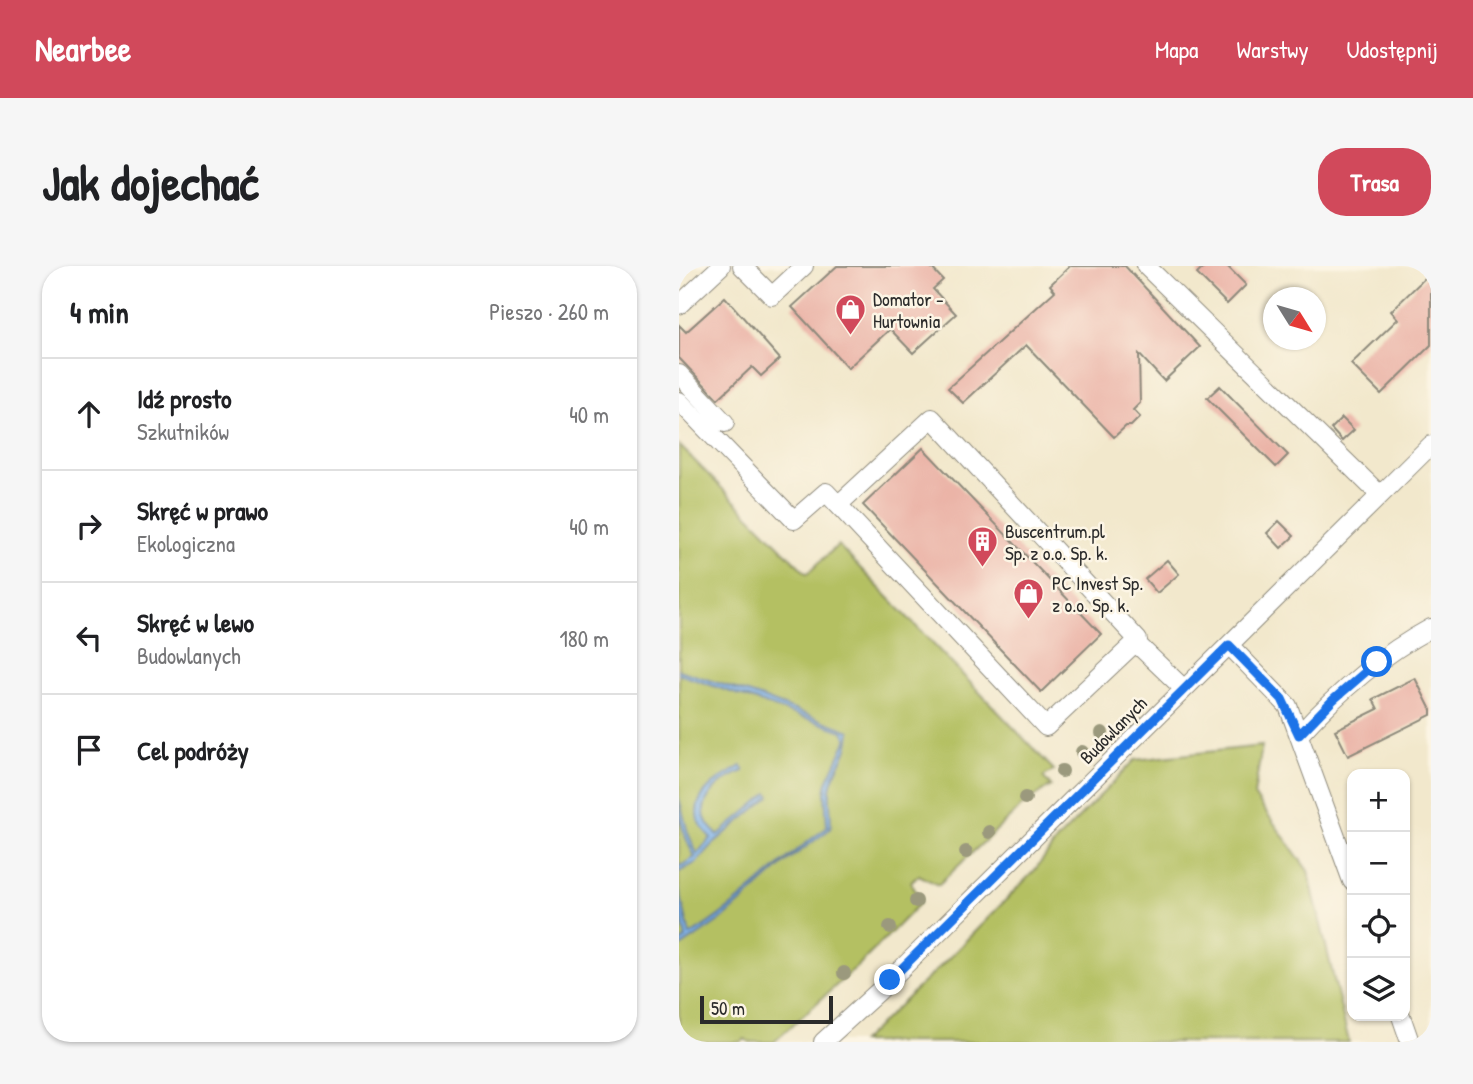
<!DOCTYPE html>
<html lang="pl">
<meta charset="utf-8">
<style>
:root{--surface:#fff;--page:#f6f6f6;--text:#202124;--muted:#757577;--line:#e0e0e0;--accent:#d1495b}
body{margin:0;font-family:"Patrick Hand",sans-serif;background:var(--page);color:var(--text)}
.controls{position:absolute;right:21px;bottom:21px;display:grid;overflow:hidden;border-radius:14px;box-shadow:0 2px 5px #0004}
.controls button{width:63px;height:63px;display:grid;place-items:center;padding:0;border:0;border-bottom:2px solid var(--line);background:var(--surface);color:var(--text);font:35px sans-serif}
.compass{position:absolute;left:584px;top:21px;width:63px;height:63px;border-radius:50%;background:var(--surface);box-shadow:0 2px 5px #0004;rotate:127deg}
.scale{position:absolute;left:21px;bottom:18px;width:133px;box-sizing:border-box;padding-left:7px;border:4px solid #2b2b2b;border-top:0;font-size:19px;line-height:24px;white-space:nowrap;color:#2b2b2b;-webkit-text-stroke:5px #fcf5e5;paint-order:stroke}
.stop{position:absolute;width:21px;height:21px;margin:-16px;border:5px solid #1a73e8;border-radius:50%;background:#fff}
.stop.end{background:#1a73e8;border-color:#fff;box-shadow:0 2px 7px #0008}
.list{margin:0;padding:0;list-style:none}
h2{display:flex;justify-content:space-between;align-items:center;height:91px;margin:0;padding:0 28px;font-size:30px}
h2 small{font-size:23px;font-weight:400;color:var(--muted)}
.list li{display:grid;grid-template-columns:46px 1fr auto;gap:21px;align-items:center;box-sizing:border-box;height:112px;padding:0 28px;border-top:2px solid var(--line)}
.list b{display:block;font-size:26px;white-space:nowrap}
.list p{margin:0;font-size:23px;white-space:nowrap;color:var(--muted)}
.list em{font-size:23px;font-style:normal;color:var(--muted)}
.icon{flex:none;width:38px;height:38px;fill:none;stroke:currentColor;stroke-width:2;stroke-linecap:round;stroke-linejoin:round}
.map{position:relative;flex:none;width:752px;height:776px;overflow:hidden;border-radius:28px}
header{display:flex;align-items:center;gap:42px;box-sizing:border-box;height:98px;padding:0 35px;background:var(--accent);color:#fff}
header strong{font-size:33px}
nav{display:flex;gap:38px;margin-inline-start:auto;font-size:24px}
.intro{display:flex;align-items:center;justify-content:space-between;box-sizing:border-box;height:168px;padding:0 42px}
h1{margin:0;font-size:49px}
.button{padding:18px 32px;border-radius:28px;background:var(--accent);color:#fff;font-size:24px;font-weight:700}
main{display:flex;gap:42px;padding:0 42px}
aside{flex:1;background:var(--surface);border-radius:28px;box-shadow:0 2px 5px #0004}
.map>svg:first-child{display:block}
.green{fill:#b4c062;stroke:#707646;stroke-width:2}
.water{fill:#7bb0e9;stroke:#536e8a;stroke-width:2}
.building{fill:#ebb4a7}
.lines{fill:none;stroke-linecap:round;stroke-linejoin:round}
.minor-casing{stroke:#8e8a7c;stroke-width:20}
.minor{stroke:#fff;stroke-width:18}
.tree{fill:#9b997d}
.route{stroke:#1a73e8;stroke-width:9}
.labels{text-anchor:middle;stroke-width:5;stroke-linejoin:round;paint-order:stroke}
.poi-label{font-size:19px;fill:#2b2b2b;stroke:#fcf5e5;text-anchor:start}
.street-label{font-size:19px;fill:#2b2b2b;stroke:#fcf5e5}
</style>
<header>
<strong>Nearbee</strong>
<nav><a>Mapa</a><a>Warstwy</a><a>Udostępnij</a></nav>
</header>
<div class="intro"><h1>Jak dojechać</h1><a class="button">Trasa</a></div>
<main>
<aside>
<h2>4 min<small>Pieszo · 260 m</small></h2>
<ul class="list">
<li><svg class="icon" aria-label="ahead" viewBox="0 0 24 24"><path d="M12 20V5M6 11l6-6 6 6"/></svg><div><b>Idź prosto</b><p>Szkutników</p></div><em>40 m</em></li>
<li><svg class="icon" aria-label="right" viewBox="0 0 24 24"><path d="M7 20v-9h11M14 6l5 5-5 5"/></svg><div><b>Skręć w prawo</b><p>Ekologiczna</p></div><em>40 m</em></li>
<li><svg class="icon" aria-label="left" viewBox="0 0 24 24"><path d="M17 20v-9H6M10 6l-5 5 5 5"/></svg><div><b>Skręć w lewo</b><p>Budowlanych</p></div><em>180 m</em></li>
<li><svg class="icon" aria-label="arrive" viewBox="0 0 24 24"><path d="M6 21V4h12l-3 4 3 4H6"/></svg><div><b>Cel podróży</b></div></li>
</ul>
</aside>
<div class="map">
<svg width="752" height="776" viewBox="0 0 752 776">
<rect width="100%" height="100%" fill="#fcf5e5"/>
<filter id="ink" filterUnits="userSpaceOnUse"><feTurbulence type="fractalNoise" baseFrequency=".0143" numOctaves="2"/><feDisplacementMap in="SourceGraphic" scale="14" xChannelSelector="R" yChannelSelector="G"/><feConvolveMatrix kernelMatrix="1 2 1 2 8 2 1 2 1" color-interpolation-filters="sRGB"/></filter>
<filter id="wash" filterUnits="userSpaceOnUse"><feTurbulence type="fractalNoise" baseFrequency=".00686" numOctaves="4" result="noise"/><feDisplacementMap in="SourceGraphic" scale="28" xChannelSelector="R" yChannelSelector="G"/><feGaussianBlur stdDeviation="1.57" result="paint"/><feColorMatrix in="noise" values="0 0 0 0 0 0 0 0 0 0 0 0 0 0 0 0 0 1.4 0 .05"/><feComposite in="paint" operator="in"/></filter>
<g filter="url(#wash)">
<rect width="100%" height="100%" fill="#f2e8cc"/>
<path class="green" d="M 0,179 L 128,308 L 159,279 L 375,504 L 364,511 L 372,520 L 345,538 L 259,619 L 240,609 L 232,616 L 242,636 L 184,695 L 95,776 L 71,776 L 66,773 L 62,776 L 0,776 Z
M 583,480 L 575,529 L 629,605 L 670,776 L 182,776 L 266,696 L 355,605 L 379,573 L 456,494 Z"/>
<path class="water" d="M 0,404 L 78,430 L 171,465 C 170,489 158,498 152,518 C 148,533 154,549 151,563 L 108,595 L 47,650 L 0,682 L 0,678 L 7,672 L 0,641 L 0,622 L 11,669 C 61,640 98,596 146,563 L 148,560 L 146,527 L 148,516 L 168,473 L 164,465 L 0,408 Z
M 62,500 L 65,505 C 36,516 7,543 39,569 L 89,527 L 91,530 L 36,576 L 18,596 L 0,606 L 0,601 L 16,591 C 5,571 0,555 0,532 L 9,567 L 18,588 L 32,572 C 28,567 21,561 19,554 C 12,527 43,511 62,500 Z"/>
<g id="blocks">
<path class="building" d="M 158,0 L 251,0 L 264,14 L 254,23 L 277,48 L 234,87 L 211,63 L 169,102 L 113,41 Z
M 391,0 L 446,0 L 521,81 L 485,115 L 460,88 L 461,137 L 454,144 L 461,151 L 452,160 L 447,160 L 435,171 L 347,79 L 284,137 L 269,122 L 376,25 L 371,19 Z
M 526,0 L 548,0 L 567,19 L 548,38 L 518,8 Z
M 752,6 L 752,79 L 702,128 L 672,98 L 719,53 L 712,45 Z
M 46,31 L 101,93 L 82,110 L 73,101 L 39,133 L 0,92 L 0,59 L 7,66 Z
M 541,120 L 609,189 L 597,201 L 528,132 Z
M 663,152 L 675,164 L 663,175 L 652,163 Z
M 244,182 L 422,368 L 362,426 L 184,239 Z
M 600,255 L 615,270 L 602,282 L 588,267 Z
M 488,294 L 500,308 L 478,327 L 466,313 Z
M 736,412 L 752,444 L 752,449 L 669,490 L 656,464 L 699,443 L 694,433 Z"/>
</g>
</g>
<g filter="url(#ink)">
<use href="#blocks" fill-opacity="0" stroke="#8e8a7c" stroke-width="2"/>
<g class="lines">
<defs>
<path id="minor" d="M 63,0 L 93,30 L 125,0
M 467,0 L 701,229
M 0,39 L 42,0
M 0,108 L 46,157
M 0,135 L 115,254 L 147,226 L 367,461 L 459,374 L 253,152 L 159,239
M 456,376 L 505,423
M 550,379 L 609,440 L 673,615
M 620,469 C 658,427 702,389 752,362
M 722,750 L 731,776
M 144,776 L 200,725 L 752,179"/>
</defs>
<use href="#minor" class="minor-casing"/>
<use href="#minor" class="minor"/>
</g>
<g class="tree">
<circle cx="423" cy="467" r="7"/>
<circle cx="403" cy="486" r="7"/>
<circle cx="383" cy="505" r="7"/>
<circle cx="346" cy="532" r="7"/>
<circle cx="310" cy="566" r="7"/>
<circle cx="287" cy="586" r="7"/>
<circle cx="237" cy="635" r="7"/>
<circle cx="211" cy="661" r="7"/>
<circle cx="165" cy="707" r="7"/>
</g>
</g>
<g class="lines" filter="url(#ink)">
<path class="route" d="M 211,714 L 550,379 L 603,433 L 620,469 L 654,434 L 698,396"/>
</g>
<defs>
<symbol id="shop-pin" viewBox="-11 -11 22 30"><path d="M0 17L-7.5 6A9.5 9.5 0 1 1 7.5 6Z" fill="#d1495b" stroke="#fcf5e5"/><path d="M-5-2.5h2.3a2.7 3.5 0 0 1 5.4 0H5L5.5 6h-11ZM-1.5-2.5h3a1.5 2.3 0 0 0-3 0Z" fill="#fff"/></symbol>
<symbol id="building-pin" viewBox="-11 -11 22 30"><path d="M0 17L-7.5 6A9.5 9.5 0 1 1 7.5 6Z" fill="#d1495b" stroke="#fcf5e5"/><path d="M-4-6H4V6H1V3H-1V6H-4ZM-2.5-4.3h1.7v1.8h-1.7ZM.8-4.3h1.7v1.8H.8ZM-2.5-1h1.7V.8h-1.7ZM.8-1h1.7V.8H.8Z" fill="#fff"/></symbol>
</defs>
<g fill-rule="evenodd">
<use href="#shop-pin" x="154" y="26" width="35" height="47"/>
<use href="#building-pin" x="286" y="258" width="35" height="47"/>
<use href="#shop-pin" x="332" y="310" width="35" height="47"/>
</g>
<g class="labels">
<g class="poi-label">
<text x="194" y="40">Domator -<tspan x="194" dy="22">Hurtownia</tspan></text>
<text x="326" y="272">Buscentrum.pl<tspan x="326" dy="22">Sp. z o.o. Sp. k.</tspan></text>
<text x="373" y="324">PC Invest Sp.<tspan x="373" dy="22">z o.o. Sp. k.</tspan></text>
</g>
<g class="street-label">
<text transform="translate(434 464) rotate(-45)" y="7">Budowlanych</text>
</g>
</g>
</svg>
<div class="controls">
<button>+</button>
<button>−</button>
<button><svg class="icon" aria-label="locate" viewBox="0 0 24 24"><circle cx="12" cy="12" r="6"/><path d="M12 2v4M12 18v4M2 12h4M18 12h4"/></svg></button>
<button><svg class="icon" aria-label="layers" viewBox="0 0 24 24"><path d="M12 4l9 5-9 5-9-5zM3 14l9 5 9-5"/></svg></button>
</div>
<svg class="compass" viewBox="-18 -18 36 36"><path d="M0-13l5 13h-10z" fill="#e53935"/><path d="M0 13l5-13h-10z" fill="#757577"/></svg>
<div class="scale">50 m</div>
<div class="stop" style="left:698px;top:396px"></div>
<div class="stop end" style="left:211px;top:714px"></div>
</div>
</main>
